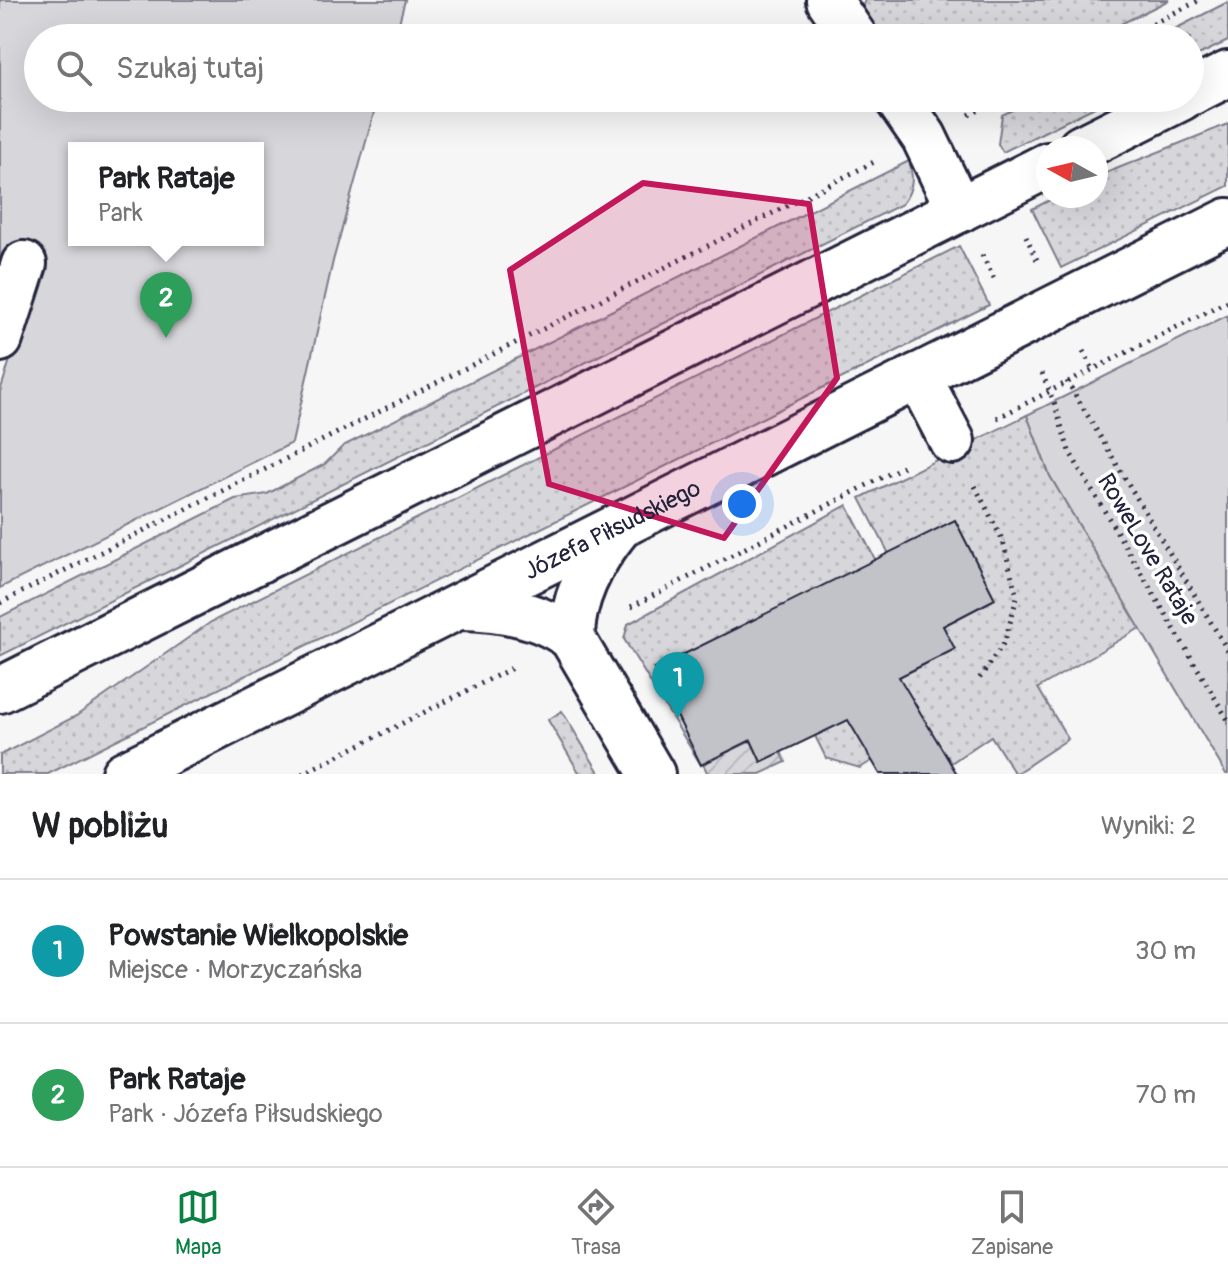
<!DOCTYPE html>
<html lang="pl">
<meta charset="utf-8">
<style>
:root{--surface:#fff;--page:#f6f6f6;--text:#202124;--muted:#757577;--line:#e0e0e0;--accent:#0b8043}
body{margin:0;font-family:Pangolin,sans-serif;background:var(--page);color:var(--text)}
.compass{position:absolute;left:1036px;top:136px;width:72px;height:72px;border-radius:50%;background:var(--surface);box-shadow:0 8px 32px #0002;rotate:278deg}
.you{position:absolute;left:742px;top:504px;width:28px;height:28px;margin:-20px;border:6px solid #fff;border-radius:50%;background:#1a73e8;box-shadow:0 0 0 12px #1a73e833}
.badge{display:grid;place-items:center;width:52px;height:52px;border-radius:50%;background:var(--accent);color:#fff;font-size:26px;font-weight:700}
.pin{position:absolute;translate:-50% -66px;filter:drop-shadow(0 2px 4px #0008)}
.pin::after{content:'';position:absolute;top:42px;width:28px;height:24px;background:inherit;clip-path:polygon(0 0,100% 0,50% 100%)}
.popup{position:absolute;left:68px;top:142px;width:196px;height:104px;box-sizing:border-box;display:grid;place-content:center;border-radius:0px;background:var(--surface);filter:drop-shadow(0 2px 6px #0005);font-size:26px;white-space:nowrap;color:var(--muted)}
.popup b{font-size:30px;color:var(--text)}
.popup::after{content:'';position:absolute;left:50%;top:100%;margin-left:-16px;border:16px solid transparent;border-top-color:var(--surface)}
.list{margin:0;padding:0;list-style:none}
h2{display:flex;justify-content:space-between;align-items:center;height:104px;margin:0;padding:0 32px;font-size:34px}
h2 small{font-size:26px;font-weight:400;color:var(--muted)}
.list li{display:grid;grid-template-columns:52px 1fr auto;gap:24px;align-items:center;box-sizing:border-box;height:144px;padding:0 32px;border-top:2px solid var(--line)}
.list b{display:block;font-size:30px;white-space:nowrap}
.list p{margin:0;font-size:26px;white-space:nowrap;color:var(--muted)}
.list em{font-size:26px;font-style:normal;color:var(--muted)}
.icon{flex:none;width:44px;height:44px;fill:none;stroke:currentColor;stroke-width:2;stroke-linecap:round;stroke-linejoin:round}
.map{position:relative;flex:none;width:1228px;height:774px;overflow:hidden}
.search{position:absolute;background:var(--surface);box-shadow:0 8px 32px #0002;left:24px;right:24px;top:24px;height:88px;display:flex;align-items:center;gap:20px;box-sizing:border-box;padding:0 28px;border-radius:44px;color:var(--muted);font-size:30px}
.sheet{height:392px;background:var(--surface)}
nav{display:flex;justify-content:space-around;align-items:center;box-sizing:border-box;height:112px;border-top:2px solid var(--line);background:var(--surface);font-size:22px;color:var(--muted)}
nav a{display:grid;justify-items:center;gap:4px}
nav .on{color:var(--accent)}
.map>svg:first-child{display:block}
.grass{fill:url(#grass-dots);stroke:#7c7c8b;stroke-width:2}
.park{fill:#d7d7db;stroke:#7c7c8b;stroke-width:2;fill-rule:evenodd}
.garden{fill:url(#garden-furrows);stroke:#7c7c8b;stroke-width:2}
.building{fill:#c2c2c9;stroke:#22223b;stroke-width:2}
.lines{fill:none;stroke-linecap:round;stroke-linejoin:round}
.minor-casing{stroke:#22223b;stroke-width:50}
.path{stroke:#22223b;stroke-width:5;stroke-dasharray:2 6;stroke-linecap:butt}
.minor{stroke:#fff;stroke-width:44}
.marked{fill:#c2185b;fill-opacity:0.2;stroke:#c2185b;stroke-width:6;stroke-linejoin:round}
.labels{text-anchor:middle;stroke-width:7;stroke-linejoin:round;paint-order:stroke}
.street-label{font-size:24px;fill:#22223b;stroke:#fff}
</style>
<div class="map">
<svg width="1228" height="774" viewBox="0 0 1228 774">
<defs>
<pattern id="grass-dots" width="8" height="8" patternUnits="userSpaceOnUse" patternTransform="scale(2)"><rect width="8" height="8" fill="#d7d7db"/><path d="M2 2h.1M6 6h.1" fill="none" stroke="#b8b8bd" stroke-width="1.8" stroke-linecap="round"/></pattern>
<pattern id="garden-furrows" width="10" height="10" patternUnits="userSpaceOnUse" patternTransform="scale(2)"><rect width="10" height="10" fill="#d7d7db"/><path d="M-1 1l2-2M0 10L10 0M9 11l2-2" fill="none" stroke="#b8b8bd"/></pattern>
</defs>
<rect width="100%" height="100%" fill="#f6f6f7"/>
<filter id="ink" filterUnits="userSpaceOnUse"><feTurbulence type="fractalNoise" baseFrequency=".0125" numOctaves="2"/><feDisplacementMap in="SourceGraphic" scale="16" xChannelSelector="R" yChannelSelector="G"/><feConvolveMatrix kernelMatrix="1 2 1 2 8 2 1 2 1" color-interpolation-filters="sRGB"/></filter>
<g filter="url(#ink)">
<path class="grass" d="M 865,0 L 1169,0 L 1093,38 L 878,38 C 870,26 857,15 865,0 Z
M 1228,2 L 1228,41 L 1190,59 L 1190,38 L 1157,38 Z
M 1037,98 L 1113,98 L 1003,152 L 998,144 L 1002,115 Z
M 1228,124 L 1228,186 L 1061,268 L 1032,209 L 1058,196 L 1096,196 L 1096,177 Z
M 909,161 C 914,179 913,190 902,204 L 0,656 L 0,617 L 235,499 L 267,494 L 325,464 L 343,446 Z
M 959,246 L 989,305 L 48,774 L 0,774 L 0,755 L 76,716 L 211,622 Z
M 1027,415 L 1050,476 L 1140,628 L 1038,688 L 1068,739 L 1015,774 L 991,736 L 951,763 L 928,727 L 860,768 L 826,758 L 815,736 L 896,650 L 908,673 L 954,649 L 943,626 L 995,599 L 955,520 L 889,554 L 860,498 Z
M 847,505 L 876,561 L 701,765 L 624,639 L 628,624 Z
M 562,711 L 600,774 L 580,774 L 548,720 Z"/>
<path class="park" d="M 0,0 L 405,0 L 395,38 L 38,38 L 38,98 L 378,98 L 333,261 L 292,443 L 0,588 L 0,392 L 39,267 L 0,283 ZM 74,148 L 258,148 L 258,240 L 74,240 Z
M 1228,315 L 1228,774 L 1226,774 L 1050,476 L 1027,415 Z"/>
<path class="garden" d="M 751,741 L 761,762 L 781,752 L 786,762 L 760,774 L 708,774 L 703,764 Z"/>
<path class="building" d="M 955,520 L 995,599 L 943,626 L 955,649 L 899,677 L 957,774 L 880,774 L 848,720 L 761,762 L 751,740 L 701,765 L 654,669 Z"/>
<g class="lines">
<defs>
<g id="minor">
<path d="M 829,0 L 855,38"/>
<path d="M 1190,93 L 1228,74"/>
<path d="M 897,98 L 924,137 L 959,210"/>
<path d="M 1081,148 L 1181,98"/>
<path d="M 0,339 L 24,264"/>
<path d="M 918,376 L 952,441"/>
<path d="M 458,607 C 497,607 540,614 572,638 L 652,774"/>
<path d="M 572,638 C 572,596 593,559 619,527"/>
<path d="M 0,690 L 1048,165"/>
<path id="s1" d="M 124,774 L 1228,221"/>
</g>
</defs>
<use href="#minor" class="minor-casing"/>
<path class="path" d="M 1124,38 L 1200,0
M 969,115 L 1003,98
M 1026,236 L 1037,260
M 982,255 L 994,278
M 1083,351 L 1092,368
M 1042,373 L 1054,402 L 1069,451 L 1228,720
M 1067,381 L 1228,651
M 997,418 L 1228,301
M 975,486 L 1003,541 L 1017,597 L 1005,641 L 977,682
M 0,603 L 878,160
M 631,607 L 906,465
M 302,774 L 512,668"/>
<use href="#minor" class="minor"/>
</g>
</g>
<path class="marked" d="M 643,183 L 809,204 L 837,378 L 724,538 L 549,484 L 510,270 Z"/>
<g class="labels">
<g class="street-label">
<text dy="8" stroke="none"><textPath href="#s1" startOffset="546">Józefa Piłsudskiego</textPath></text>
<text transform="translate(1148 549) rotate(59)" y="8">RoweLove Rataje</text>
</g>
</g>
</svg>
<svg class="compass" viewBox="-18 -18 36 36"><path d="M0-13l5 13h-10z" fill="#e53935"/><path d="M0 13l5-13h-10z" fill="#757577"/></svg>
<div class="you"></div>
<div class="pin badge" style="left:678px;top:718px;background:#0f9aa8">1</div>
<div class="pin badge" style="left:166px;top:338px;background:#2e9e5b">2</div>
<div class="popup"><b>Park Rataje</b>Park</div>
<div class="search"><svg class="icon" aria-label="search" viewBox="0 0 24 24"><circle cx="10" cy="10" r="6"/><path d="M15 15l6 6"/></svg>Szukaj tutaj</div>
</div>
<section class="sheet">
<h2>W pobliżu<small>Wyniki: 2</small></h2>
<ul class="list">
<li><span class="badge" style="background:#0f9aa8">1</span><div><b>Powstanie Wielkopolskie</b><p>Miejsce · Morzyczańska</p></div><em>30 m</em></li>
<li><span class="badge" style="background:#2e9e5b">2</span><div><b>Park Rataje</b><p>Park · Józefa Piłsudskiego</p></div><em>70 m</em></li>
</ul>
</section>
<nav>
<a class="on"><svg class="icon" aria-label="map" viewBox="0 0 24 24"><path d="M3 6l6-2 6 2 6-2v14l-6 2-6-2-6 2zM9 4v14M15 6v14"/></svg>Mapa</a>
<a><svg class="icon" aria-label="directions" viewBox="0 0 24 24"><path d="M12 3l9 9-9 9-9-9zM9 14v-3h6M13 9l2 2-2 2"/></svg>Trasa</a>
<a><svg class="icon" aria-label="saved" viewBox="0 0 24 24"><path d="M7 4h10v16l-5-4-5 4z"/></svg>Zapisane</a>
</nav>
